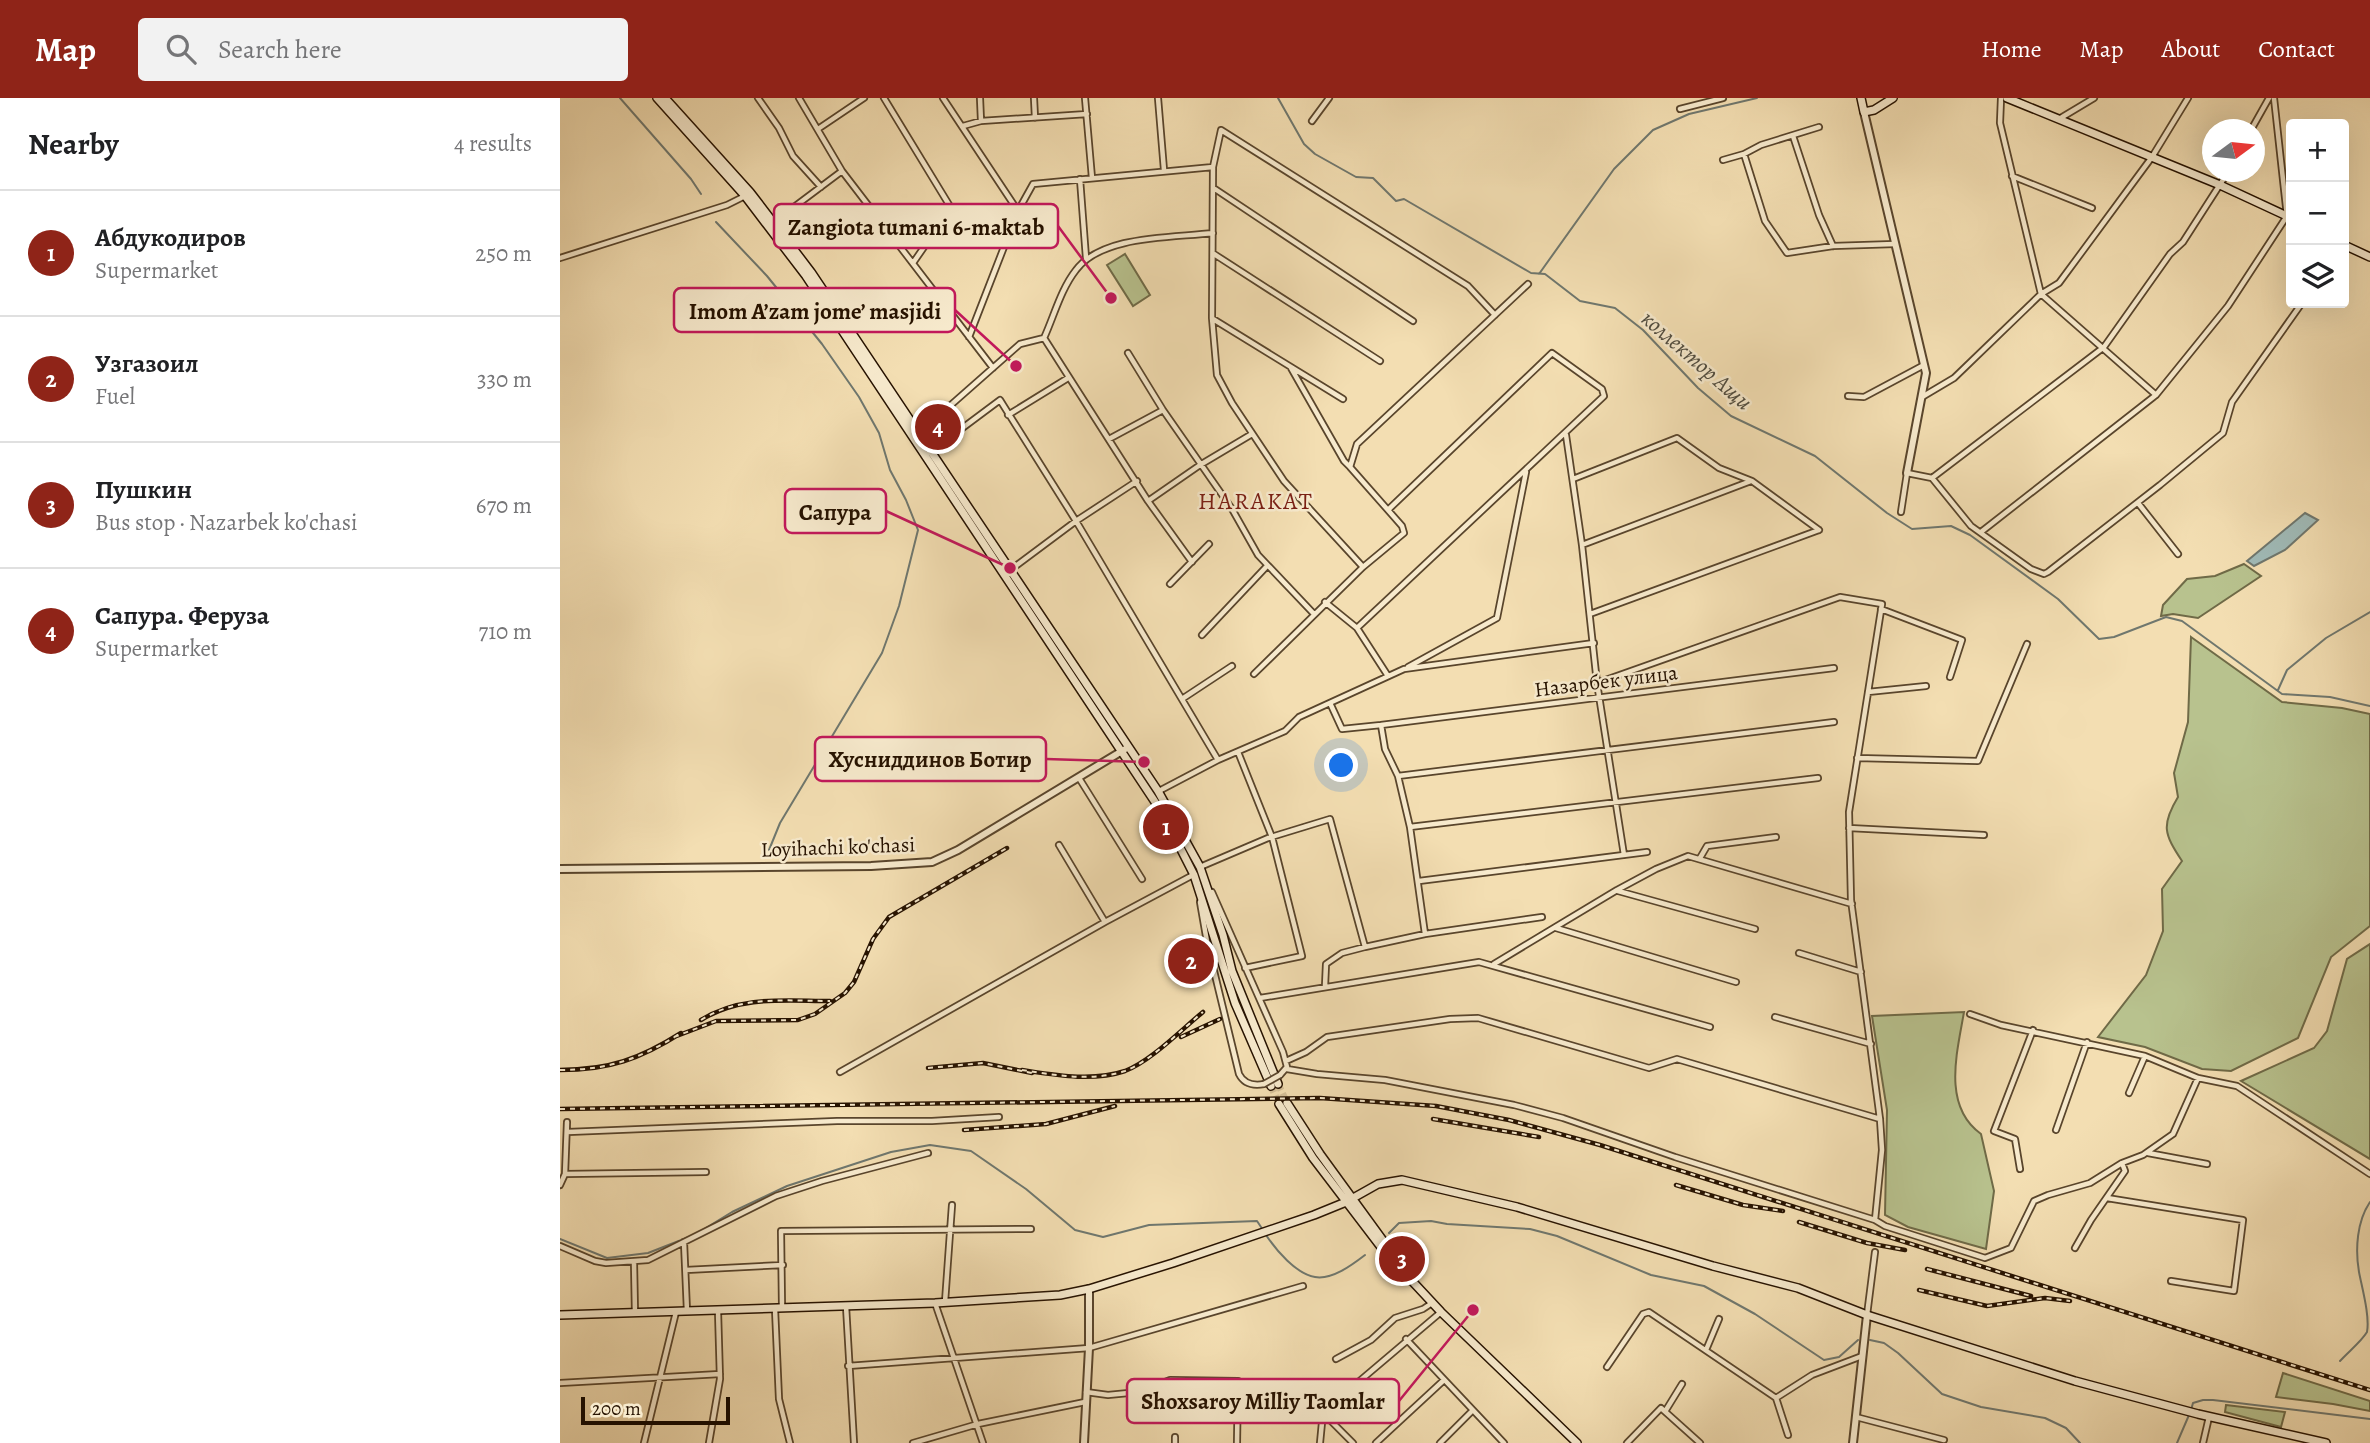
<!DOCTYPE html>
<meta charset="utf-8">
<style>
:root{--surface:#fff;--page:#f2f2f2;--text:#202124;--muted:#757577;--line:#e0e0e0;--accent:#8f2418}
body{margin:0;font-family:Alegreya,serif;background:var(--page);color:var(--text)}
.controls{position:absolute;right:21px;top:21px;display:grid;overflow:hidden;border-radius:7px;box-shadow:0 7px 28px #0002}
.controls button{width:63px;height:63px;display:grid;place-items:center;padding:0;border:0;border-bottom:2px solid var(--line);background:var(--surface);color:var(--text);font:35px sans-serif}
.compass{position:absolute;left:1642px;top:21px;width:63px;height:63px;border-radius:50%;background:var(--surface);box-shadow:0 7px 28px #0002;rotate:75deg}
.scale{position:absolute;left:21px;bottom:18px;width:149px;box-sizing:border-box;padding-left:7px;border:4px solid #261200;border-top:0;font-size:19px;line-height:24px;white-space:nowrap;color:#261200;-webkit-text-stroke:5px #f7eacd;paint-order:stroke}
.you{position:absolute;left:782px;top:668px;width:24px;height:24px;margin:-18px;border:5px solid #fff;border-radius:50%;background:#1a73e8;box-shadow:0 0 0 10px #1a73e833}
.badge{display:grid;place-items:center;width:46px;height:46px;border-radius:50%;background:var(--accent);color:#fff;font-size:23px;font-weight:700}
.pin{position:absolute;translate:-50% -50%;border:4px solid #fff;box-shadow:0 2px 7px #0006}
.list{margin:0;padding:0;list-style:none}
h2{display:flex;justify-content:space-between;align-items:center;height:91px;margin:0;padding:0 28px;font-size:30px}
h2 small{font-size:23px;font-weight:400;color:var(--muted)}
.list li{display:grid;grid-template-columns:46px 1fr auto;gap:21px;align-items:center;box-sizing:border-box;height:126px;padding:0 28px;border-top:2px solid var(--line)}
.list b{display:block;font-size:26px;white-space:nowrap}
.list p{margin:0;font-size:23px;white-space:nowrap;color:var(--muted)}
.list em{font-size:23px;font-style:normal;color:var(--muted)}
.icon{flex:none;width:38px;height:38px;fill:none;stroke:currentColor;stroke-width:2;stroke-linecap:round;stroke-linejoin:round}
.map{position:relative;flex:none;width:1810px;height:1345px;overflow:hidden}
header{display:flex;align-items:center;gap:42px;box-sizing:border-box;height:98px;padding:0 35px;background:var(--accent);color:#fff}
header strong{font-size:33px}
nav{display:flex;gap:38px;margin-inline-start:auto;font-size:24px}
.search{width:490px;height:63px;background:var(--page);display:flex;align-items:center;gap:18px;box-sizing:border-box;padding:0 24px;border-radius:7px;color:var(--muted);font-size:26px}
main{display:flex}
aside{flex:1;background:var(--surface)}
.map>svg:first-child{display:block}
.green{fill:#b8c28e;stroke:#6f6a47;stroke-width:2}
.water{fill:#a0bab7;stroke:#6f776e;stroke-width:2}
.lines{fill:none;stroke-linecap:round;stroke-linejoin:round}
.stream{stroke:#6f776e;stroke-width:2}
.secondary-tunnel{stroke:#d4bf97;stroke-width:7;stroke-dasharray:7 3.5;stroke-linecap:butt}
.minor-casing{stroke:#59452c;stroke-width:8}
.tertiary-casing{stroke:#59452c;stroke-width:10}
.secondary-casing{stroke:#261200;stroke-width:10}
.minor{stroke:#f7eacd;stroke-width:4.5}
.tertiary{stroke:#f7eacd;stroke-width:6}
.secondary{stroke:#f7eacd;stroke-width:7}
.rail-casing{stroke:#261200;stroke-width:4.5}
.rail{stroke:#f7eacd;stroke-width:2;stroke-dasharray:5;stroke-linecap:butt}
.minor-bridge-casing{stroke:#59452c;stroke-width:8;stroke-linecap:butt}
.minor-bridge{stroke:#f7eacd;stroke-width:4.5}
.labels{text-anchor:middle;stroke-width:5;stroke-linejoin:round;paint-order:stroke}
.street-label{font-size:21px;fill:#261200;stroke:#f7eacd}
.water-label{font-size:23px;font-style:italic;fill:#514d40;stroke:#f7eacd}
.quarter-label{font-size:24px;letter-spacing:2px;fill:#7a1f14;stroke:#f7eacd}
.leader{fill:none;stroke:#c2185b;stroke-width:2.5}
.callout-dot{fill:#c2185b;stroke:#f7eacd;stroke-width:2.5}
.callout{fill:#f7eacd;stroke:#c2185b;stroke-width:2.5}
.callout-label{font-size:23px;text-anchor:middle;font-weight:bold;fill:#261200}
</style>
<header>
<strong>Map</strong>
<div class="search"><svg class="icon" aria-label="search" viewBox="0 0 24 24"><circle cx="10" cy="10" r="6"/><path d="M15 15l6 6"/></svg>Search here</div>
<nav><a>Home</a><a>Map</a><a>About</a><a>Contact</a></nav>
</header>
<main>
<aside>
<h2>Nearby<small>4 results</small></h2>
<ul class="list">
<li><span class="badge">1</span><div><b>Абдукодиров</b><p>Supermarket</p></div><em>250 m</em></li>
<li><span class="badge">2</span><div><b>Узгазоил</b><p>Fuel</p></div><em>330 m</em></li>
<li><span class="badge">3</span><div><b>Пушкин</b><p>Bus stop · Nazarbek ko'chasi</p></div><em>670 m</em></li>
<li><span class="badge">4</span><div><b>Сапура. Феруза</b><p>Supermarket</p></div><em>710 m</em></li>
</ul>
</aside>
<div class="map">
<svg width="1810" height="1345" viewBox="0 0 1810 1345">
<rect width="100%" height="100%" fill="#f3deb2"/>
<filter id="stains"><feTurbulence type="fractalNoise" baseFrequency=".00286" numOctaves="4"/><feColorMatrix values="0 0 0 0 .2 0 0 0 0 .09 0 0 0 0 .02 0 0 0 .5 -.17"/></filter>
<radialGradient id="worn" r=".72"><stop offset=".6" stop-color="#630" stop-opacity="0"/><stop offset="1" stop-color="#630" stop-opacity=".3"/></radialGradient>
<path class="green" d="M 565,156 L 590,197 L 573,208 L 547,167 Z
M 1684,466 L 1701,478 L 1638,520 L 1613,516 L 1601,518 L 1603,507 L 1627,481 L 1655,478 Z
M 1631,539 L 1722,604 L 1782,610 L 1810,616 L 1810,828 L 1771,859 L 1738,940 L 1671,973 L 1642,971 L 1585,949 L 1538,939 L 1586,877 L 1603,833 L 1602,791 L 1622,763 C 1604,736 1601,727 1618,699 L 1614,675 L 1628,624 Z
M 1810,846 L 1810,1061 L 1681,983 L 1754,950 L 1767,933 L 1787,861 Z
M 1404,914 C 1397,955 1382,1008 1421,1036 L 1434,1093 L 1426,1151 L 1348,1129 L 1325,1117 L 1327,1012 L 1312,918 Z
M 1723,1275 L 1810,1303 L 1810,1313 L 1773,1306 L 1716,1299 Z
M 1666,1307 L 1725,1314 L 1721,1329 L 1665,1314 Z"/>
<path class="water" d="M 1745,415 L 1758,422 L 1725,452 L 1694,468 L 1687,463 Z"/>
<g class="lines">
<path class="stream" d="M 60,0 L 131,81 L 141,96
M 718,0 L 744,46 L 755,56 L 796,79 L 813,80 L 836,103 L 844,101 L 971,175 L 985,176 L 1020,203 L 1055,210 L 1083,232 L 1138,290 L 1171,318 L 1255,358 L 1327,415 L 1352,431 L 1391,428 L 1410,437 L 1498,501 L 1539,541 L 1554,539 L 1606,519 L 1622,523 L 1722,596 L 1770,599 L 1810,608
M 156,124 L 207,178 L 262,246 L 299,299 L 319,335 L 330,372 L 346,402 L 358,432 L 339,508 L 322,555 L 220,725 L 209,752
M 979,176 L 1054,71 L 1093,32 L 1129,16 L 1197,0
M 1718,592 L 1727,572 L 1766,540 L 1810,514
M 141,1133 L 172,1114 L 227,1088 L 331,1054 L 370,1047 L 411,1053 L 466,1091 L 515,1132 L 543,1139 L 589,1127 L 697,1123 L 703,1132
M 829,1135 L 839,1125 L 871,1123 L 887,1126 L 970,1131 L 997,1138 L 1091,1177 L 1144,1188 L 1195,1216 L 1264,1262 L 1279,1259 L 1298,1242
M 706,1137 C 716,1152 736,1176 755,1179 C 772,1182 792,1167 805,1157
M 0,1141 L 47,1160 L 88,1155 L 129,1139
M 1310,1242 L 1324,1245 L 1338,1255 L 1382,1296 L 1421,1309 L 1485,1320 L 1506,1330 L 1520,1345
M 1780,1263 C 1788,1254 1801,1244 1807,1234 C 1810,1218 1802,1190 1799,1174 C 1795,1151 1797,1123 1810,1104
M 1631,1312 L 1633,1305 L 1643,1302 L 1653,1302 L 1810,1321
M 1617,1345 L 1629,1317"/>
<path class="secondary-tunnel" d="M 718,986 L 727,1005
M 711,988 L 719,1006"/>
<defs>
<path id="minor" d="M 198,0 L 219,30 L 233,58 L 261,89
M 239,0 L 282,73 L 433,270
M 324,0 L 391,110 L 353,165
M 383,0 L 458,113
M 420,0 L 421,23
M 474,0 L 475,20
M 525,0 L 532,80
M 598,0 L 604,72
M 1441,0 L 1440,25 L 1481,196 L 1596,297
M 1120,11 L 1163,0
M 1499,21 L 1534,0
M 752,23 L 769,0
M 403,28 L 421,23 L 527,16
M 258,31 L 304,0
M 1691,32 L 1709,0
M 1233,38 L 1259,117 L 1273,148
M 1184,56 L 1205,123 L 1227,155 L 1273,148 L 1335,146
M 1163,62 L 1184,56 L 1201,47 L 1259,29
M 1452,78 L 1532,110
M 520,81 L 526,160
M 655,91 L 853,223
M 214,124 L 282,73
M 654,156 L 820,263
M 0,160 L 167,107 L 185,98
M 653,221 L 783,301
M 409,239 L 458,113 L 473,86 L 653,69
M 484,240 L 588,403 L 632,464
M 484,240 C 494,218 501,191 516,172 C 542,137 612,140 653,135
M 568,255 L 603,312 L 672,411 L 698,457 L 754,516
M 731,270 L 784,363 L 790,369
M 1288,298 L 1304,299 L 1364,267
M 1362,299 L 1394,280 L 1481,196 L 1499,185 L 1592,59 L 1628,0
M 448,317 L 508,280
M 358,336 L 460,246 L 484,240
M 1006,337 L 1022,447 L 1037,585 L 1064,757
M 549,341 L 603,312
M 369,355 L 440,302 L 516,423 L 658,662
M 1372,380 L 1544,249 L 1610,156 L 1623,144 L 1668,74
M 1013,381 L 1117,340 L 1159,370 L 1192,383 L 1259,432
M 588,403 L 640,367 L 692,336
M 1578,405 L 1618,456
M 1341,414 L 1347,375 L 1372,380 L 1411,428 L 1471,471 L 1484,476 L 1488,474 L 1600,387 L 1663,335 L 1672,304 L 1742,205
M 1421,434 L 1596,297 L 1668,208 L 1727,118 L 1714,0
M 1022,447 L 1191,383
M 803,469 L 724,383 L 672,305 L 657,277 L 652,220 L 653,69 L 661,32 L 908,188 L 935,217
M 449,473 L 516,423 L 577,383
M 610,486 L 649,446
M 765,504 L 797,530 L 828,578
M 1321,511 L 1402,542 L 1390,579
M 1030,516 L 1259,432
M 797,530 L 1044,298 L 1042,291 L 992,255 L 828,412
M 642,537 L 707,468
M 848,569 L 937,520 L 966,374
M 694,576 L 803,469 L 844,435 L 842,428 L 790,369 L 797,346 L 968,186
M 1037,585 L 1280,499 L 1322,506 L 1289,714 L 1291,802 L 1320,1021 L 1322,1052 L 1315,1122
M 1308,594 L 1366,588
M 622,601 L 672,568
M 770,605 L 782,631 L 821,627 L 825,651 L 838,678 L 850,729 L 865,836
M 821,627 L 1274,570
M 678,654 L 712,739 L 742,858 L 685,870
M 1297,660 L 1418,663 L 1467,546
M 838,678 L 1274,624
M 519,680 L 582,781
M 599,693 L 658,662 L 725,633 L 739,619 L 844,571 L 1034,545
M 850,729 L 1258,680
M 1289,730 L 1424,737
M 499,747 L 545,824
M 1140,760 L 1147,748 L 1216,739
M 640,769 L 708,740 L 770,721 L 805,849
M 859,783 L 1087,754
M 1058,793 L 1195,831
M 652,794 L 723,954 L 727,969 L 720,977
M 640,804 L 647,844 L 679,976 C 684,986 693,988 704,986
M 996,830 L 1176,884
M 1239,855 L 1301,874
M 934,866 L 1057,792 L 1096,771 L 1128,758 L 1292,806
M 765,888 L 766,866 L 782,855 L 805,849 L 865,836 L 982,819
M 700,900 L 919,864 L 1150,929
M 1410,916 L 1441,927 L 1585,958 L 1638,980 L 1677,988 L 1810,1076
M 1215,919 L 1311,946
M 726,963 L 746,954 L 767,939 L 890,921 L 918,920 L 1089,970 L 1117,961 L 1320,1021
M 727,971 L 757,976 L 825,982 L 954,1007 L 1003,1020 L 1115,1059 L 1315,1122 L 1325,1128 L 1425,1160 L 1451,1150 L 1474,1103 L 1488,1097 L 1530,1085 L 1562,1065 L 1583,1057 L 1613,1036 L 1638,980
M 280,974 L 545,824 L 633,777
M 1569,995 L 1585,958
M 1496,1032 L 1527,944
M 8,1034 L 277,1023 L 372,1023 L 439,1019
M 1588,1055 L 1647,1066
M 1460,1071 L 1455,1041 L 1434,1033 L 1473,932
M 5,1076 L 146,1074
M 0,1087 L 5,1076 L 7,1024
M 1547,1100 L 1683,1122 L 1674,1193 L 1611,1183
M 124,1144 L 127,1213
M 0,1148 L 35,1163 L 46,1165 L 88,1162 L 216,1098 L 262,1083 L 368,1055
M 1515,1150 L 1531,1122 L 1565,1073 L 1562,1065
M 74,1164 L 75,1215
M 126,1172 L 223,1167
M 385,1204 L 392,1107
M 375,1205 L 423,1345
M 286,1208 L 294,1345
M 222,1209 L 221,1133 L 471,1131
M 215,1211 L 219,1301 L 230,1345
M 1307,1217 L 1315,1154
M 846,1241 L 944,1345
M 1146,1252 L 1159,1221
M 776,1261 L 811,1242 L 835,1220 L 863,1211 L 872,1205
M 288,1268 L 529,1250 L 743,1188
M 1047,1269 L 1083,1216 L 1089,1214 L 1216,1300 L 1228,1337
M 0,1285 L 160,1276
M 526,1294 L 548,1297 L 579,1294 L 610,1282 L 678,1283 L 677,1345
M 1216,1300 L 1252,1277 L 1302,1258
M 1106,1312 L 1122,1286
M 763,1315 L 793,1345
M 1296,1319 L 1384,1342
M 84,1345 L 116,1214
M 149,1345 L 160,1281 L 158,1213
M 353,1345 L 418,1326 L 525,1304
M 615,1345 L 615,1339
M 760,1345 L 763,1314 L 881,1214
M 816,1345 L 884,1282
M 880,1345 L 913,1312
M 1067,1345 L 1101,1310 L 1140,1345
M 1643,1345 L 1649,1319"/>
<path id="tertiary" d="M 1304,14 L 1366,275 L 1347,375
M 0,771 L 311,768 L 372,764 L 398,752 L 567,650
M 524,1345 L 529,1250 L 529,1191
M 1293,1345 L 1307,1217"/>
<path id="secondary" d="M 97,0 L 185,98 L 246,178 L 603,716 L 634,777 L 675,905 L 711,988
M 105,0 L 190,94 L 251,174 L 598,693 L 640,769 L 663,837 L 672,873 L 718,986
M 1301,0 L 1304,14 L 1314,12 L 1333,0
M 1447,0 L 1660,87 L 1731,120
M 1784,147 L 1810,159
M 727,1005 L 760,1056 L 851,1181
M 719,1006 L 753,1060 L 840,1174 L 853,1184 L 881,1214 L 1017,1345
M 0,1217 L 375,1205 L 500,1197 L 529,1191 L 613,1165 L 754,1117 L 786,1104 L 818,1086 L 842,1082 L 957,1109 L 1153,1168 L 1238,1190 L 1307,1217 L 1515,1283 L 1638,1316 L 1766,1345"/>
</defs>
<use href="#minor" class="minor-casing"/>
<use href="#tertiary" class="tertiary-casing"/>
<use href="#secondary" class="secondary-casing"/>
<use href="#minor" class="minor"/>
<use href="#tertiary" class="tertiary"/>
<use href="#secondary" class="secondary"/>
<defs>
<path id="rail" d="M 141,922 C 181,897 226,903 270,903
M 114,939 L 156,923 L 238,922 L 255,916 L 285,895 L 294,884 L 313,841 L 329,819 L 447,750
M 621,939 L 660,921
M 368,970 L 423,965 L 472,975
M 0,972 C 49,972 80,961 121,935
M 462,972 C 495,977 532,984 565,973 C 591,963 621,932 643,914
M 0,1011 L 760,1000 L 876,1008 L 949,1022 L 1040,1047 L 1810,1292
M 873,1021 L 979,1039
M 404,1032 L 486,1026 L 555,1008
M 1116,1087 L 1183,1107 L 1223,1113
M 1239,1124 L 1307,1145 L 1345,1152
M 1367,1171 L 1471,1198
M 1359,1192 L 1427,1208 L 1485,1200 L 1510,1203"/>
</defs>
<use href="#rail" class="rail-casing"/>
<use href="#rail" class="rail"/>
<defs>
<path id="minor-bridge" d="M 704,986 L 720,977"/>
</defs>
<use href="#minor-bridge" class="minor-bridge-casing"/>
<use href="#minor-bridge" class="minor-bridge"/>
</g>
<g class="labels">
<g class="street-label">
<text transform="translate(1046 583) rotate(-7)" y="7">Назарбек улица</text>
<text transform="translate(278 749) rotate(-2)" y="7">Loyihachi ko'chasi</text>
</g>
<g class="water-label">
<text transform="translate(1137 262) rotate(41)" y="8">коллектор Ащи</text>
</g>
<g class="quarter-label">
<text x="696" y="411">HARAKAT</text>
</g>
</g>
<path class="leader" d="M551 200L498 128M456 268L395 212M450 470L326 413M584 664L486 661M913 1212L839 1303"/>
<g class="callout-dot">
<circle cx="551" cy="200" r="7"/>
<circle cx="456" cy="268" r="7"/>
<circle cx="450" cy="470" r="7"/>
<circle cx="584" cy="664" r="7"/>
<circle cx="913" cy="1212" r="7"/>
</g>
<g class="callout">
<rect x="214" y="106" width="284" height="44" rx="7"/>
<rect x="114" y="190" width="281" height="44" rx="7"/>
<rect x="225" y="391" width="101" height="44" rx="7"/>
<rect x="255" y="639" width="231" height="44" rx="7"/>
<rect x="567" y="1281" width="272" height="44" rx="7"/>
</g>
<g class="callout-label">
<text x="356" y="137">Zangiota tumani 6-maktab</text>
<text x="255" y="221">Imom A’zam jome’ masjidi</text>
<text x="275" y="422">Сапура</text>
<text x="370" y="669">Хусниддинов Ботир</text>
<text x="703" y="1311">Shoxsaroy Milliy Taomlar</text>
</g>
<rect width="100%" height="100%" filter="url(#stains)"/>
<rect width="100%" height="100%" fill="url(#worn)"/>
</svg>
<div class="controls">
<button>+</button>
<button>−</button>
<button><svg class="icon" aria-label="layers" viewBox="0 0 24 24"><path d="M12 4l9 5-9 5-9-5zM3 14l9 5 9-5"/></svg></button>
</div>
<svg class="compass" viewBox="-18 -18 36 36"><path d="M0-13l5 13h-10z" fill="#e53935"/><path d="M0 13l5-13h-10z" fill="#757577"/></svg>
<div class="scale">200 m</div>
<div class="you"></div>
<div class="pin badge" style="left:606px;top:729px">1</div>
<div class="pin badge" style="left:631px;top:863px">2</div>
<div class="pin badge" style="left:842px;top:1161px">3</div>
<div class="pin badge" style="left:378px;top:329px">4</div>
</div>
</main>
